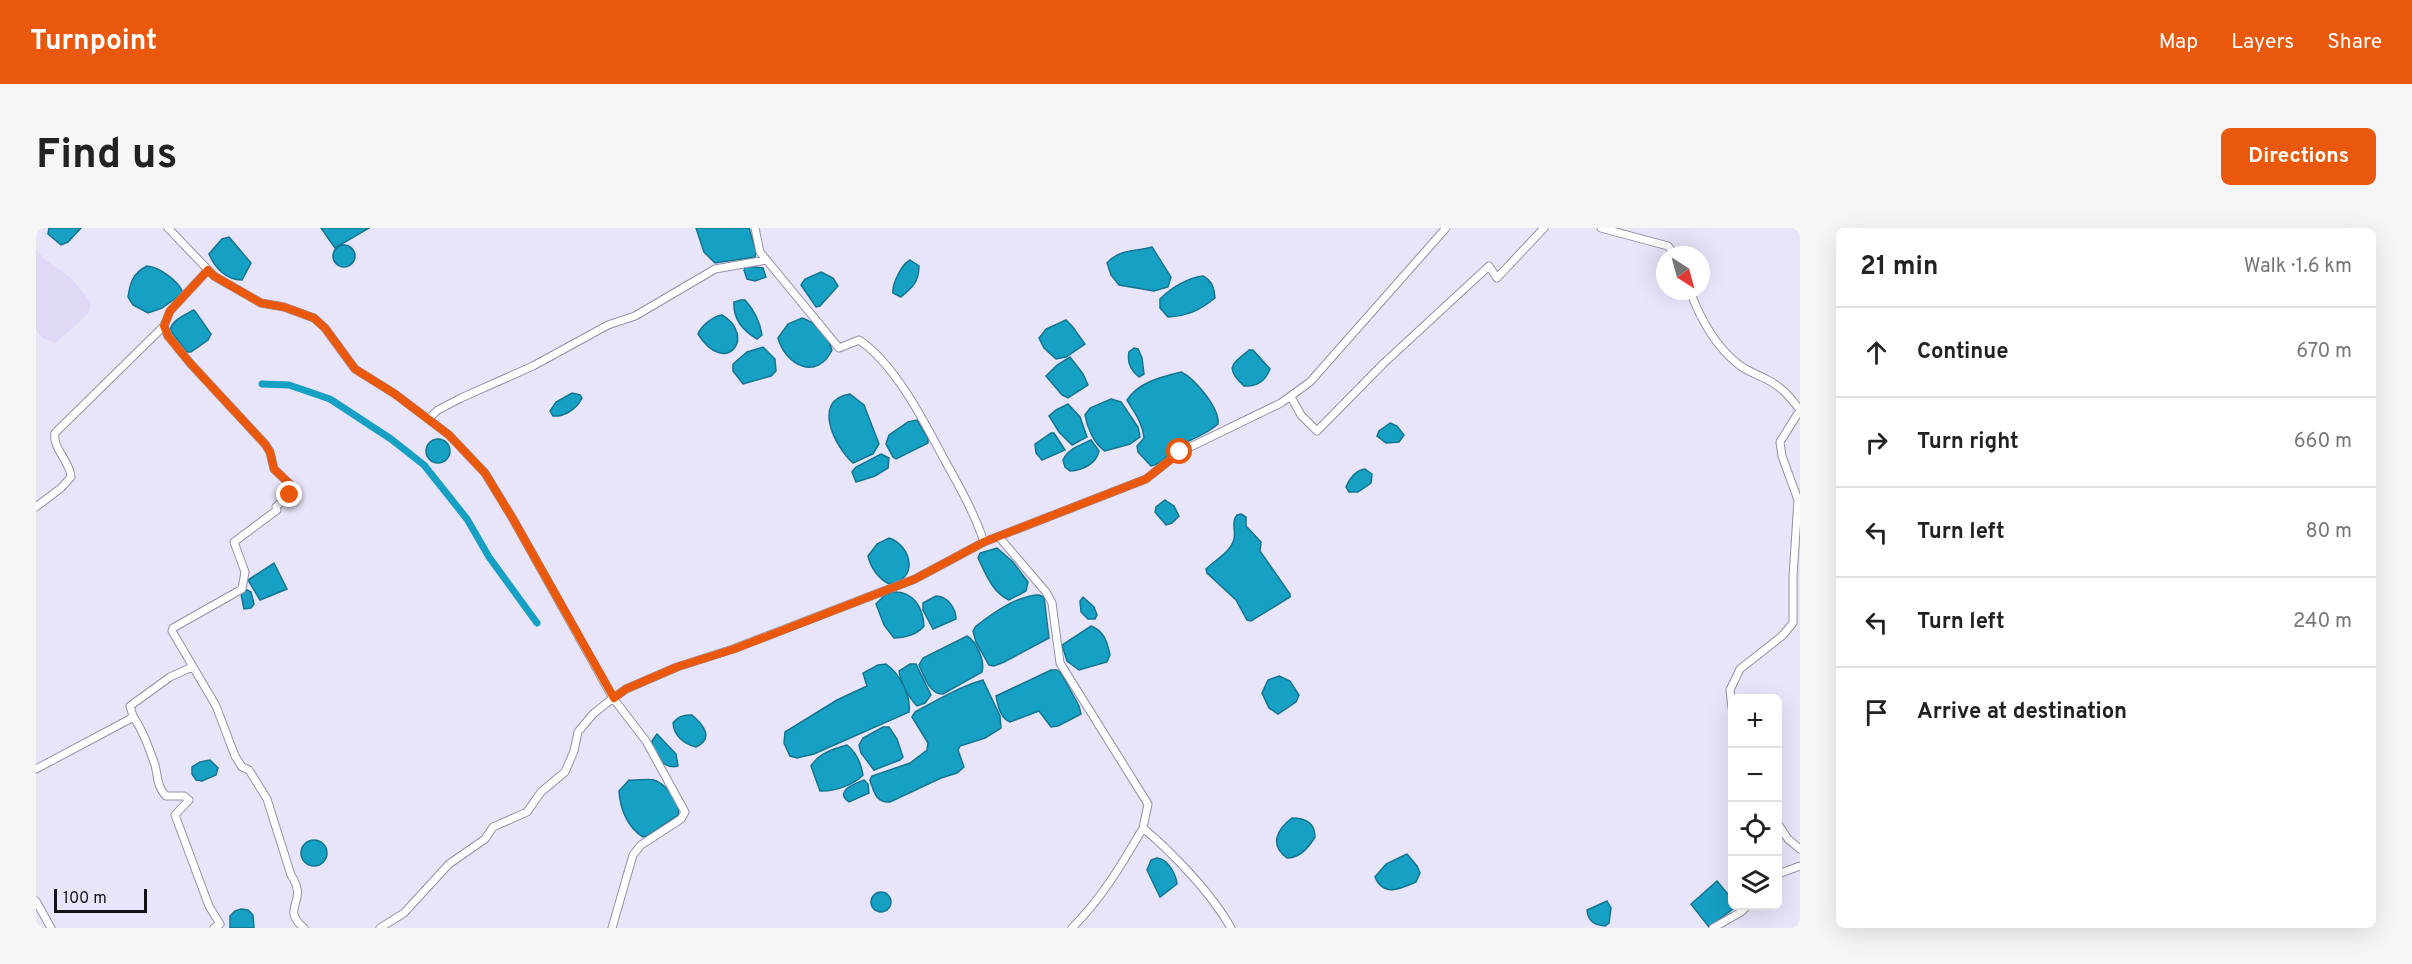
<!DOCTYPE html>
<meta charset="utf-8">
<style>
:root{--surface:#fff;--page:#f6f6f6;--text:#222;--muted:#767676;--line:#e0e0e0;--accent:#ea580c}
body{margin:0;font-family:Overpass,sans-serif;background:var(--page);color:var(--text)}
.controls{position:absolute;right:18px;bottom:18px;display:grid;overflow:hidden;border-radius:9px;box-shadow:0 6px 24px #0002}
.controls button{width:54px;height:54px;display:grid;place-items:center;padding:0;border:0;border-bottom:2px solid var(--line);background:var(--surface);color:var(--text);font:30px sans-serif}
.compass{position:absolute;left:1620px;top:18px;width:54px;height:54px;border-radius:50%;background:var(--surface);box-shadow:0 6px 24px #0002;rotate:144deg}
.scale{position:absolute;left:18px;bottom:15px;width:93px;box-sizing:border-box;padding-left:6px;border:3px solid #141219;border-top:0;font-size:16px;line-height:21px;white-space:nowrap;color:#141219;-webkit-text-stroke:4px #e8e4fa;paint-order:stroke}
.stop{position:absolute;width:18px;height:18px;margin:-14px;border:4px solid #ea580c;border-radius:50%;background:#fff}
.stop.end{background:#ea580c;border-color:#fff;box-shadow:0 2px 6px #0008}
.list{margin:0;padding:0;list-style:none}
h2{display:flex;justify-content:space-between;align-items:center;height:78px;margin:0;padding:0 24px;font-size:26px}
h2 small{font-size:20px;font-weight:400;color:var(--muted)}
.list li{display:grid;grid-template-columns:39px 1fr auto;gap:18px;align-items:center;box-sizing:border-box;height:90px;padding:0 24px;border-top:2px solid var(--line)}
.list b{display:block;font-size:22px;white-space:nowrap}
.list em{font-size:20px;font-style:normal;color:var(--muted)}
.icon{flex:none;width:33px;height:33px;fill:none;stroke:currentColor;stroke-width:2;stroke-linecap:round;stroke-linejoin:round}
.map{position:relative;flex:none;width:1764px;height:700px;overflow:hidden;border-radius:9px}
header{display:flex;align-items:center;gap:36px;box-sizing:border-box;height:84px;padding:0 30px;background:var(--accent);color:#fff}
header strong{font-size:28px}
nav{display:flex;gap:33px;margin-inline-start:auto;font-size:21px}
.intro{display:flex;align-items:center;justify-content:space-between;box-sizing:border-box;height:144px;padding:0 36px}
h1{margin:0;font-size:42px}
.button{padding:15px 27px;border-radius:9px;background:var(--accent);color:#fff;font-size:21px;font-weight:700}
main{display:flex;gap:36px;padding:0 36px}
aside{flex:1;background:var(--surface);border-radius:9px;box-shadow:0 6px 24px #0002}
.map>svg:first-child{display:block}
.built{fill:#dfd9f6}
.water{fill:#16a0c3;stroke:#157590;stroke-width:1.5}
.lines{fill:none;stroke-linecap:round;stroke-linejoin:round}
.canal{stroke:#16a0c3;stroke-width:7}
.street-casing{stroke:#9590a5;stroke-width:9}
.street{stroke:#fff;stroke-width:7}
.route{stroke:#ea580c;stroke-width:8}
</style>
<header>
<strong>Turnpoint</strong>
<nav><a>Map</a><a>Layers</a><a>Share</a></nav>
</header>
<div class="intro"><h1>Find us</h1><a class="button">Directions</a></div>
<main>
<div class="map">
<svg width="1764" height="700" viewBox="0 0 1764 700">
<rect width="100%" height="100%" fill="#e8e4fa"/>
<path class="built" d="M 0,21 L 9,32 L 34,49 L 55,74 L 54,82 L 46,91 L 20,115 L 8,111 L 0,102 Z"/>
<path class="water" d="M 13,0 L 45,0 L 32,14 L 25,17 L 12,6 Z
M 285,0 L 333,0 L 299,20 Z
M 660,0 L 713,0 L 720,23 L 719,29 L 679,35 L 668,24 Z
M 193,9 L 215,35 L 206,52 C 190,52 179,40 173,26 L 186,11 Z
M297 28a11 11 0 1 1 22 0a11 11 0 1 1-22 0Z
M 1116,19 L 1135,49 L 1132,59 L 1118,63 L 1083,57 L 1075,47 L 1071,35 C 1083,21 1099,24 1116,19 Z
M 874,32 L 883,38 C 883,54 876,60 865,69 L 857,65 C 856,56 865,37 874,32 Z
M 111,38 C 123,39 143,53 147,65 L 126,80 L 112,85 L 97,77 L 92,69 C 94,55 97,45 111,38 Z
M 710,38 L 727,40 L 730,49 L 719,53 L 711,51 L 708,42 Z
M 785,44 L 797,50 L 802,58 L 784,78 L 780,79 L 765,57 L 769,51 Z
M 1167,48 C 1176,53 1178,59 1179,70 C 1164,82 1152,88 1132,89 L 1124,80 L 1124,71 C 1135,60 1151,50 1167,48 Z
M 705,72 L 709,72 C 718,82 724,94 726,107 L 721,111 C 707,103 697,92 698,74 Z
M 157,82 L 159,83 L 175,106 L 172,112 L 155,124 L 151,124 L 134,102 C 137,91 148,88 157,82 Z
M 686,87 C 721,108 690,150 662,106 C 665,98 677,88 686,87 Z
M 766,90 C 781,95 791,107 796,122 C 781,153 750,138 742,110 L 752,96 Z
M 1030,92 L 1036,98 L 1049,116 L 1030,129 L 1020,131 L 1008,120 L 1003,110 L 1010,101 Z
M 727,119 L 739,131 L 740,143 L 735,148 L 707,156 L 697,143 L 697,136 L 711,124 Z
M 1098,120 L 1102,121 L 1106,130 L 1108,146 L 1103,149 C 1095,143 1091,134 1093,124 Z
M 1213,122 L 1217,122 L 1234,141 C 1229,154 1221,159 1208,158 C 1188,140 1196,136 1213,122 Z
M 1034,129 L 1047,146 L 1052,157 L 1032,170 L 1026,167 L 1010,148 L 1021,137 Z
M 1145,144 C 1158,150 1184,180 1182,196 C 1170,207 1155,211 1141,219 C 1132,225 1127,236 1115,238 L 1102,224 L 1101,218 L 1108,210 C 1107,195 1098,184 1091,172 C 1103,154 1125,149 1145,144 Z
M 536,165 L 544,167 L 546,170 C 541,181 528,189 517,188 L 514,183 L 520,174 Z
M 814,166 L 828,177 L 843,216 L 837,226 L 817,235 C 799,219 775,172 814,166 Z
M 1075,171 L 1085,174 L 1102,199 L 1104,209 L 1094,216 L 1069,223 C 1058,216 1051,199 1049,187 L 1054,180 Z
M 1032,176 L 1044,189 L 1051,209 L 1036,217 L 1023,204 L 1013,188 L 1020,182 Z
M 881,192 L 892,210 L 892,215 L 860,231 L 857,229 L 850,216 L 853,207 L 872,194 Z
M 1354,195 L 1361,198 L 1368,207 L 1363,214 L 1350,215 L 1341,208 L 1343,203 Z
M 1015,205 L 1018,205 L 1029,222 L 1006,232 L 1000,225 L 999,216 Z
M390 223a12 12 0 1 1 24 0a12 12 0 1 1-24 0Z
M 1055,212 L 1063,223 C 1060,236 1047,242 1034,243 L 1029,239 L 1027,232 C 1032,221 1044,217 1055,212 Z
M 845,226 L 853,230 L 852,240 L 839,248 L 820,254 L 816,244 L 820,239 Z
M 1329,241 L 1336,246 L 1335,255 L 1322,264 L 1313,264 L 1310,259 C 1313,251 1320,242 1329,241 Z
M 1129,272 L 1138,278 L 1143,288 L 1136,295 L 1130,297 L 1119,284 L 1120,279 Z
M 1205,286 L 1210,289 L 1210,298 L 1225,314 L 1224,323 L 1254,366 L 1254,369 L 1215,393 L 1211,392 L 1200,372 L 1171,345 L 1170,341 C 1179,332 1195,324 1198,311 C 1200,302 1195,294 1201,287 Z
M 853,310 C 875,317 884,352 853,356 C 842,350 835,340 832,328 L 841,316 Z
M 961,320 L 977,334 L 992,354 L 990,363 L 973,372 C 956,364 950,346 942,330 L 944,325 Z
M 238,335 L 251,361 L 224,372 L 212,352 Z
M 209,361 L 215,364 L 218,376 L 215,380 L 208,381 L 205,366 Z
M 857,364 C 877,363 887,379 888,398 C 882,406 869,410 858,410 L 848,397 L 840,376 L 849,367 Z
M 1003,367 L 1008,369 L 1013,410 L 968,434 L 958,438 L 953,437 L 940,414 L 937,403 L 940,398 C 957,385 982,367 1003,367 Z
M 900,368 C 911,368 920,380 920,391 L 897,401 L 887,382 L 887,375 Z
M 1047,369 L 1058,379 L 1061,387 L 1059,391 L 1052,391 L 1045,384 L 1044,373 Z
M 1055,398 C 1068,403 1071,413 1074,427 L 1071,434 L 1043,442 L 1031,433 L 1026,417 Z
M 931,408 C 941,414 949,433 946,444 L 907,466 C 894,467 888,448 883,437 L 887,430 Z
M 850,436 C 864,446 875,467 873,484 L 778,526 L 761,530 L 754,528 L 748,515 L 749,504 L 801,472 L 831,458 L 827,445 L 842,437 Z
M 874,436 L 880,436 L 895,467 L 889,475 L 881,478 C 873,470 865,455 863,443 Z
M 1015,442 L 1021,442 L 1025,445 L 1043,478 L 1045,486 L 1022,498 L 1015,499 L 1003,483 L 974,494 C 964,490 962,478 960,468 Z
M 1243,448 L 1254,453 L 1263,467 L 1260,474 L 1242,486 L 1233,480 L 1226,465 L 1232,452 Z
M 947,452 L 964,488 L 965,500 L 949,510 L 924,518 L 922,522 L 928,539 L 921,545 L 905,550 L 854,574 C 840,575 838,564 834,552 L 836,548 L 874,535 L 891,522 L 892,515 L 876,489 L 879,484 C 901,472 923,459 947,452 Z
M 656,487 C 668,497 678,511 660,519 C 648,516 638,508 637,495 C 642,488 648,487 656,487 Z
M 847,499 L 853,499 L 861,511 L 867,529 L 864,532 L 838,542 L 825,525 L 823,517 L 827,510 Z
M 621,506 L 640,526 L 642,538 C 627,542 618,526 616,513 Z
M 811,517 C 820,524 825,535 827,547 C 818,557 797,564 784,563 L 775,538 C 783,525 797,521 811,517 Z
M 174,532 L 182,540 L 180,547 L 166,553 L 160,552 L 156,546 L 156,539 L 164,534 Z
M 593,552 C 601,553 611,550 618,552 C 630,556 645,574 642,587 L 611,608 L 607,609 C 592,600 584,581 583,563 Z
M 828,552 L 832,556 L 833,565 L 813,574 C 798,563 818,556 828,552 Z
M 1256,590 C 1269,590 1279,594 1279,609 C 1273,619 1263,630 1251,630 C 1233,617 1241,601 1256,590 Z
M265 625a13 13 0 1 1 26 0a13 13 0 1 1-26 0Z
M 1371,626 L 1381,638 L 1384,645 L 1380,654 C 1364,661 1347,669 1339,649 L 1350,636 Z
M 1121,630 C 1132,631 1140,646 1141,656 L 1124,669 L 1111,642 L 1115,632 Z
M 1681,653 L 1696,671 L 1696,678 L 1701,678 L 1673,699 L 1655,676 Z
M835 674a10 10 0 1 1 20 0a10 10 0 1 1-20 0Z
M 1571,673 L 1575,680 L 1573,695 L 1569,698 C 1558,697 1552,693 1551,682 Z
M 205,681 L 212,682 L 217,687 L 218,700 L 194,700 L 194,688 L 199,683 Z"/>
<g class="lines">
<path class="canal" d="M 226,156 L 253,157 L 294,171 L 355,211 L 388,237 L 431,291 L 453,329 L 501,395"/>
<defs>
<path id="street" d="M 132,0 L 178,48 L 225,75 L 248,79 L 278,90 L 289,100 L 319,141 L 359,166 L 413,207 L 449,245 L 477,291 L 577,470 L 557,486 L 542,504 L 538,523 L 529,544 L 505,564 L 491,584 L 457,599 L 449,611 L 413,636 L 368,685 L 344,700
M 719,0 L 724,24 L 803,120 L 823,112 C 859,136 888,193 908,231 C 923,258 938,284 948,314
M 1565,0 L 1632,18 L 1639,27
M 1654,63 C 1664,90 1678,117 1702,136 C 1710,143 1721,146 1730,151 C 1745,158 1754,169 1764,182
M 128,98 L 132,108 L 154,135 L 229,216 L 234,224 L 238,241 L 259,261 L 240,279 L 241,282 L 198,314 L 209,344 L 206,361 L 137,400 L 136,403 L 180,478 L 199,528 L 206,539 L 213,542 L 231,571 L 255,647 C 274,675 243,679 268,700
M 1255,169 L 1265,187 L 1281,203 L 1348,135 L 1453,38 L 1461,50 L 1508,0
M 392,191 L 402,182 L 425,170 L 497,138 L 572,97 L 599,88 L 679,41 L 730,32
M 0,279 L 25,260 L 35,249 C 34,233 16,220 19,205 L 128,98 L 134,83 L 172,42
M 963,309 L 1010,364 L 1016,375 L 1024,435 L 1112,576 L 1107,600 C 1137,625 1176,666 1195,700
M 1696,480 L 1694,462 L 1704,441 L 1746,408 L 1757,395 L 1757,349 L 1762,272 L 1746,228 L 1744,214 L 1764,182
M 97,488 C 107,503 113,520 119,537 C 122,549 121,559 130,568 L 148,568 L 153,572 L 139,587 L 173,678 L 184,696 L 178,700
M 0,541 L 94,491 L 97,488 L 94,478 L 134,449 L 156,439
M 1742,596 L 1752,611 L 1764,621
M 1742,646 L 1764,638
M 0,673 L 15,700
M 576,700 L 597,627 L 605,617 L 645,591 L 649,584 L 610,513 L 577,470 L 590,461 L 641,439 L 697,421 L 879,351 L 948,314 L 1110,251 L 1144,224 L 1245,175 L 1274,154 L 1410,0
M 1036,700 C 1066,670 1086,636 1107,600
M 1677,700 L 1705,684 L 1711,678"/>
</defs>
<use href="#street" class="street-casing"/>
<use href="#street" class="street"/>
</g>
<g class="lines">
<path class="route" d="M 254,267 L 259,261 L 238,241 L 234,224 L 229,216 L 154,135 L 132,108 L 128,98 L 134,83 L 172,42 L 178,48 L 225,75 L 248,79 L 278,90 L 289,100 L 319,141 L 359,166 L 413,207 L 449,245 L 477,291 L 578,470 L 590,461 L 641,439 L 698,421 L 879,351 L 948,314 L 1110,251 L 1144,224"/>
</g>
</svg>
<div class="controls">
<button>+</button>
<button>−</button>
<button><svg class="icon" aria-label="locate" viewBox="0 0 24 24"><circle cx="12" cy="12" r="6"/><path d="M12 2v4M12 18v4M2 12h4M18 12h4"/></svg></button>
<button><svg class="icon" aria-label="layers" viewBox="0 0 24 24"><path d="M12 4l9 5-9 5-9-5zM3 14l9 5 9-5"/></svg></button>
</div>
<svg class="compass" viewBox="-18 -18 36 36"><path d="M0-13l5 13h-10z" fill="#e53935"/><path d="M0 13l5-13h-10z" fill="#767676"/></svg>
<div class="scale">100 m</div>
<div class="stop" style="left:1144px;top:224px"></div>
<div class="stop end" style="left:254px;top:267px"></div>
</div>
<aside>
<h2>21 min<small>Walk · 1.6 km</small></h2>
<ul class="list">
<li><svg class="icon" aria-label="ahead" viewBox="0 0 24 24"><path d="M12 20V5M6 11l6-6 6 6"/></svg><div><b>Continue</b></div><em>670 m</em></li>
<li><svg class="icon" aria-label="right" viewBox="0 0 24 24"><path d="M7 20v-9h11M14 6l5 5-5 5"/></svg><div><b>Turn right</b></div><em>660 m</em></li>
<li><svg class="icon" aria-label="left" viewBox="0 0 24 24"><path d="M17 20v-9H6M10 6l-5 5 5 5"/></svg><div><b>Turn left</b></div><em>80 m</em></li>
<li><svg class="icon" aria-label="left" viewBox="0 0 24 24"><path d="M17 20v-9H6M10 6l-5 5 5 5"/></svg><div><b>Turn left</b></div><em>240 m</em></li>
<li><svg class="icon" aria-label="arrive" viewBox="0 0 24 24"><path d="M6 21V4h12l-3 4 3 4H6"/></svg><div><b>Arrive at destination</b></div></li>
</ul>
</aside>
</main>
